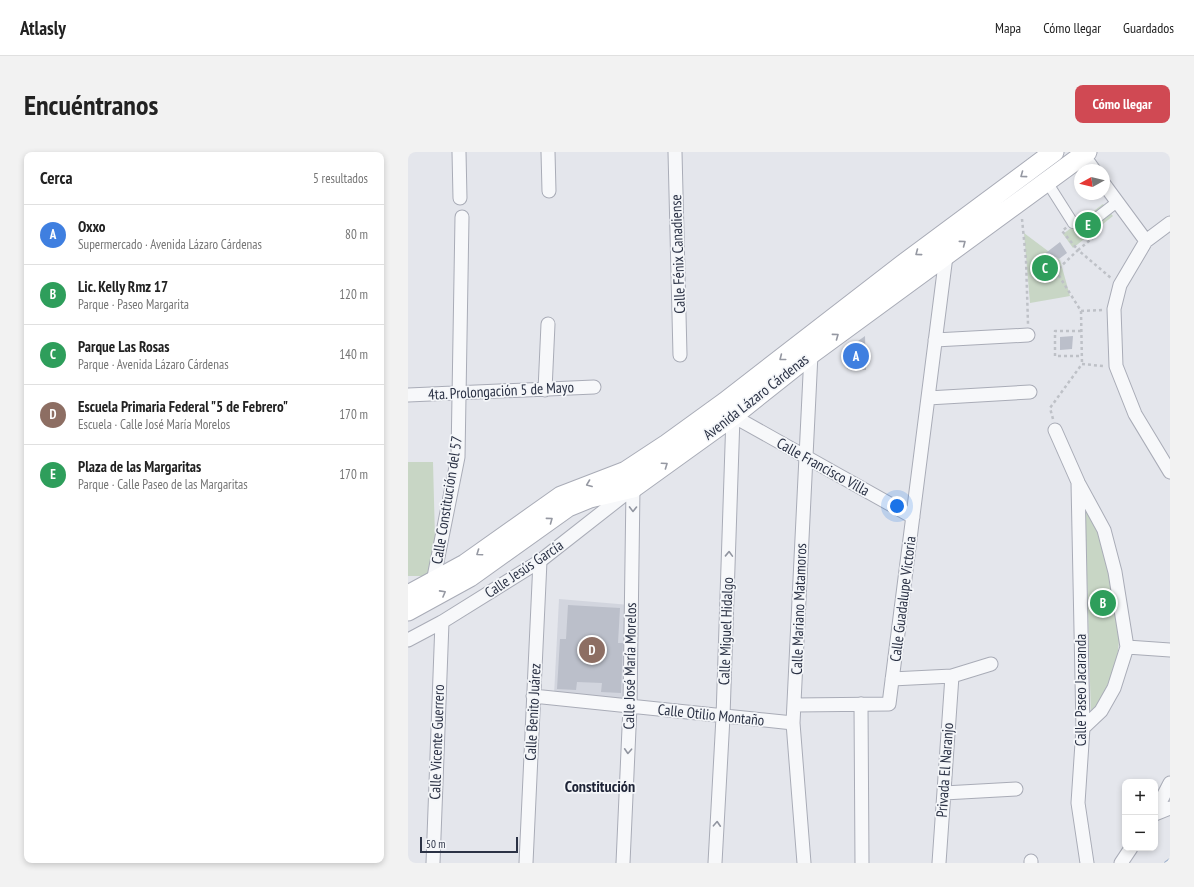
<!DOCTYPE html>
<html lang="es">
<meta charset="utf-8">
<style>
:root{--surface:#fff;--page:#f2f2f2;--text:#222;--muted:#767676;--line:#e0e0e0;--accent:#d04953}
body{margin:0;font-family:"PT Sans Narrow",sans-serif;background:var(--page);color:var(--text)}
.controls{position:absolute;right:12px;bottom:12px;display:grid;overflow:hidden;border-radius:8px;box-shadow:0 2px 6px #0003}
.controls button{width:36px;height:36px;display:grid;place-items:center;padding:0;border:0;border-bottom:1px solid var(--line);background:var(--surface);color:var(--text);font:20px sans-serif}
.compass{position:absolute;left:666px;top:12px;width:36px;height:36px;border-radius:50%;background:var(--surface);box-shadow:0 2px 6px #0003;rotate:262deg}
.scale{position:absolute;left:12px;bottom:10px;width:98px;box-sizing:border-box;padding-left:4px;border:2px solid #2b3245;border-top:0;font-size:11px;line-height:14px;white-space:nowrap;color:#2b3245;-webkit-text-stroke:3px #f4f6f9;paint-order:stroke}
.you{position:absolute;left:489px;top:354px;width:14px;height:14px;margin:-10px;border:3px solid #fff;border-radius:50%;background:#1a73e8;box-shadow:0 0 0 6px #1a73e833}
.badge{display:grid;place-items:center;width:26px;height:26px;border-radius:50%;background:var(--accent);color:#fff;font-size:13px;font-weight:700}
.pin{position:absolute;translate:-50% -50%;border:2px solid #fff;box-shadow:0 1px 4px #0006}
.list{margin:0;padding:0;list-style:none}
h2{display:flex;justify-content:space-between;align-items:center;height:52px;margin:0;padding:0 16px;font-size:17px}
h2 small{font-size:13px;font-weight:400;color:var(--muted)}
.list li{display:grid;grid-template-columns:26px 1fr auto;gap:12px;align-items:center;box-sizing:border-box;height:60px;padding:0 16px;border-top:1px solid var(--line)}
.list b{display:block;font-size:15px;white-space:nowrap}
.list p{margin:0;font-size:13px;white-space:nowrap;color:var(--muted)}
.list em{font-size:13px;font-style:normal;color:var(--muted)}
.map{position:relative;flex:none;width:762px;height:711px;overflow:hidden;border-radius:8px}
header{display:flex;align-items:center;gap:24px;box-sizing:border-box;height:56px;padding:0 20px;background:var(--surface);border-bottom:1px solid var(--line)}
header strong{font-size:19px}
nav{display:flex;gap:22px;margin-inline-start:auto;font-size:14px}
.intro{display:flex;align-items:center;justify-content:space-between;box-sizing:border-box;height:96px;padding:0 24px}
h1{margin:0;font-size:28px}
.button{padding:10px 18px;border-radius:8px;background:var(--accent);color:#fff;font-size:14px;font-weight:700}
main{display:flex;gap:24px;padding:0 24px}
aside{flex:1;background:var(--surface);border-radius:8px;box-shadow:0 2px 6px #0003}
.map>svg:first-child{display:block}
.built{fill:#d2d5de}
.green{fill:#c8d6c5}
.lines{fill:none;stroke-linecap:round;stroke-linejoin:round}
.stream{stroke:#9fb1cc;stroke-width:4}
.building{fill:#bbbfca}
.pedestrian-casing{stroke:#a9acb7;stroke-width:12}
.minor-casing{stroke:#a9acb7;stroke-width:15}
.secondary-casing{stroke:#a9acb7;stroke-width:21}
.path{stroke:#bec1c7;stroke-width:2.5;stroke-dasharray:3 3;stroke-linecap:butt}
.pedestrian{stroke:#f7f8fa;stroke-width:10}
.minor{stroke:#f7f8fa;stroke-width:13}
.secondary{stroke:#fff;stroke-width:19}
.oneway{stroke:#9598a2}
.oneway2{stroke:#9195a0}
.labels{text-anchor:middle;stroke-width:3.5;stroke-linejoin:round;paint-order:stroke}
.street-label{font-size:15px;fill:#2b3245;stroke:#f4f6f9}
.neighbourhood-label{font-size:16px;font-weight:bold;fill:#1d2336;stroke:#f4f6f9}
</style>
<header>
<strong>Atlasly</strong>
<nav><a>Mapa</a><a>Cómo llegar</a><a>Guardados</a></nav>
</header>
<div class="intro"><h1>Encuéntranos</h1><a class="button">Cómo llegar</a></div>
<main>
<aside>
<h2>Cerca<small>5 resultados</small></h2>
<ul class="list">
<li><span class="badge" style="background:#3f7fe0">A</span><div><b>Oxxo</b><p>Supermercado · Avenida Lázaro Cárdenas</p></div><em>80 m</em></li>
<li><span class="badge" style="background:#2e9e5b">B</span><div><b>Lic. Kelly Rmz 17</b><p>Parque · Paseo Margarita</p></div><em>120 m</em></li>
<li><span class="badge" style="background:#2e9e5b">C</span><div><b>Parque Las Rosas</b><p>Parque · Avenida Lázaro Cárdenas</p></div><em>140 m</em></li>
<li><span class="badge" style="background:#8d6e63">D</span><div><b>Escuela Primaria Federal &quot;5 de Febrero&quot;</b><p>Escuela · Calle José María Morelos</p></div><em>170 m</em></li>
<li><span class="badge" style="background:#2e9e5b">E</span><div><b>Plaza de las Margaritas</b><p>Parque · Calle Paseo de las Margaritas</p></div><em>170 m</em></li>
</ul>
</aside>
<div class="map">
<svg width="762" height="711" viewBox="0 0 762 711">
<rect width="100%" height="100%" fill="#e4e6ec"/>
<path class="built" d="M 151,447 L 222,453 L 218,548 L 146,543 Z"/>
<path class="green" d="M 695,52 L 705,64 L 665,96 L 655,82 Z
M 616,81 L 652,108 L 662,144 L 622,151 Z
M 0,310 L 25,310 L 28,424 L 0,424 Z
M 677,353 C 698,392 716,455 710,499 C 707,522 694,544 683,564 Z"/>
<g class="lines">
<path class="stream" d="M 758,711 L 762,708"/>
</g>
<path class="building" d="M 652,90 L 659,101 L 651,107 L 648,105 L 630,107 Z
M 457,184 L 458,218 L 439,217 L 439,197 Z
M 665,184 L 664,197 L 652,198 L 652,185 Z
M 160,453 L 212,456 L 210,491 L 215,491 L 213,541 L 193,540 L 194,531 L 169,530 L 168,538 L 149,537 L 152,487 L 158,487 Z"/>
<g class="lines">
<defs>
<path id="pedestrian" d="M 639,30 L 665,71
M 677,75 L 709,50"/>
<path id="minor" d="M 51,0 L 52,46
M 140,0 L 141,39
M 267,0 L 272,203
M 673,0 L 686,18
M 696,32 L 738,89
M 762,71 L 738,89 L 712,133 L 706,157 L 708,214 L 727,262 L 762,320
M 527,188 L 620,183
M 137,238 L 140,172
M 0,243 L 186,235
M 520,246 L 622,240
M 325,264 L 505,365
M 647,278 L 670,330 L 675,576 L 670,651 L 679,711
M 671,332 L 696,378 L 707,420 L 719,495 L 706,536 L 693,559 L 675,576
M 25,430 L 50,305 L 54,65
M 0,488 L 34,470 L 132,409 L 220,340
M 719,495 L 762,498
M 484,527 L 544,524 L 583,512
M 125,544 L 385,571
M 453,552 L 454,711
M 387,553 L 481,552 L 538,104
M 536,641 L 608,637
M 747,660 L 762,631
M 747,662 L 762,656
M 623,709 L 623,711
M 25,711 L 34,470
M 118,711 L 132,409
M 215,711 L 222,554 L 225,336 L 223,330
M 307,711 L 315,565 L 325,264 L 323,260
M 396,711 L 385,571 L 403,202
M 531,711 L 544,524
M 713,711 L 723,696"/>
<path id="secondary" d="M 0,443 L 57,412 L 153,344 L 218,319 L 259,292 L 317,250 L 494,113 L 646,0
M 0,459 L 62,425 L 160,355 L 182,346 L 225,336 L 325,264 L 403,202 L 679,0"/>
</defs>
<use href="#pedestrian" class="pedestrian-casing"/>
<use href="#minor" class="minor-casing"/>
<use href="#secondary" class="secondary-casing"/>
<path class="path" d="M 671,66 L 686,85 L 670,98 L 654,79 Z
M 614,67 L 618,108 L 620,172
M 694,158 L 673,159 L 648,119 L 670,98 L 703,126
M 673,159 L 674,212
M 673,179 L 647,179 L 647,204 L 674,204
M 674,212 L 695,214
M 645,267 L 642,256 L 674,212"/>
<use href="#pedestrian" class="pedestrian"/>
<use href="#minor" class="minor"/>
<use href="#secondary" class="secondary"/>
</g>
<defs><path id="oneway-chevron" d="M-2-3.5L2.5 0L-2 3.5" fill="none" stroke-width="1.6" stroke-linecap="round" stroke-linejoin="round"/></defs>
<g class="oneway">
<use href="#oneway-chevron" transform="translate(615 23) rotate(144)"/>
<use href="#oneway-chevron" transform="translate(555 91) rotate(-37)"/>
<use href="#oneway-chevron" transform="translate(510 101) rotate(143)"/>
<use href="#oneway-chevron" transform="translate(428 184) rotate(-36)"/>
<use href="#oneway-chevron" transform="translate(374 206) rotate(142)"/>
<use href="#oneway-chevron" transform="translate(257 313) rotate(-35)"/>
<use href="#oneway-chevron" transform="translate(181 332) rotate(159)"/>
<use href="#oneway-chevron" transform="translate(142 368) rotate(-36)"/>
<use href="#oneway-chevron" transform="translate(71 401) rotate(145)"/>
<use href="#oneway-chevron" transform="translate(35 441) rotate(-29)"/>
</g>
<g class="oneway2">
<use href="#oneway-chevron" transform="translate(225 357) rotate(91)"/>
<use href="#oneway-chevron" transform="translate(321 402) rotate(-88)"/>
<use href="#oneway-chevron" transform="translate(220 599) rotate(93)"/>
<use href="#oneway-chevron" transform="translate(309 672) rotate(-87)"/>
</g>
<g class="labels">
<g class="street-label">
<text transform="translate(270 102) rotate(-92)" y="5">Calle Fénix Canadiense</text>
<text transform="translate(93 239) rotate(-3)" y="5">4ta. Prolongación 5 de Mayo</text>
<text transform="translate(348 245) rotate(-38)" y="5">Avenida Lázaro Cárdenas</text>
<text transform="translate(415 315) rotate(29)" y="5">Calle Francisco Villa</text>
<text transform="translate(39 348) rotate(-81)" y="5">Calle Constitución del 57</text>
<text transform="translate(116 417) rotate(-34)" y="5">Calle Jesús García</text>
<text transform="translate(495 447) rotate(-83)" y="5">Calle Guadalupe Victoria</text>
<text transform="translate(391 457) rotate(-88)" y="5">Calle Mariano Matamoros</text>
<text transform="translate(318 479) rotate(-88)" y="5">Calle Miguel Hidalgo</text>
<text transform="translate(222 514) rotate(-89)" y="5">Calle José María Morelos</text>
<text transform="translate(673 538) rotate(-90)" y="5">Calle Paseo Jacaranda</text>
<text transform="translate(125 560) rotate(-87)" y="5">Calle Benito Juárez</text>
<text transform="translate(303 563) rotate(6)" y="5">Calle Otilio Montaño</text>
<text transform="translate(29 590) rotate(-88)" y="5">Calle Vicente Guerrero</text>
<text transform="translate(537 618) rotate(-86)" y="5">Privada El Naranjo</text>
</g>
<g class="neighbourhood-label">
<text x="192" y="640">Constitución</text>
</g>
</g>
</svg>
<div class="controls">
<button>+</button>
<button>−</button>
</div>
<svg class="compass" viewBox="-18 -18 36 36"><path d="M0-13l5 13h-10z" fill="#e53935"/><path d="M0 13l5-13h-10z" fill="#767676"/></svg>
<div class="scale">50 m</div>
<div class="you"></div>
<div class="pin badge" style="left:448px;top:204px;background:#3f7fe0">A</div>
<div class="pin badge" style="left:695px;top:451px;background:#2e9e5b">B</div>
<div class="pin badge" style="left:637px;top:116px;background:#2e9e5b">C</div>
<div class="pin badge" style="left:184px;top:498px;background:#8d6e63">D</div>
<div class="pin badge" style="left:680px;top:73px;background:#2e9e5b">E</div>
</div>
</main>
